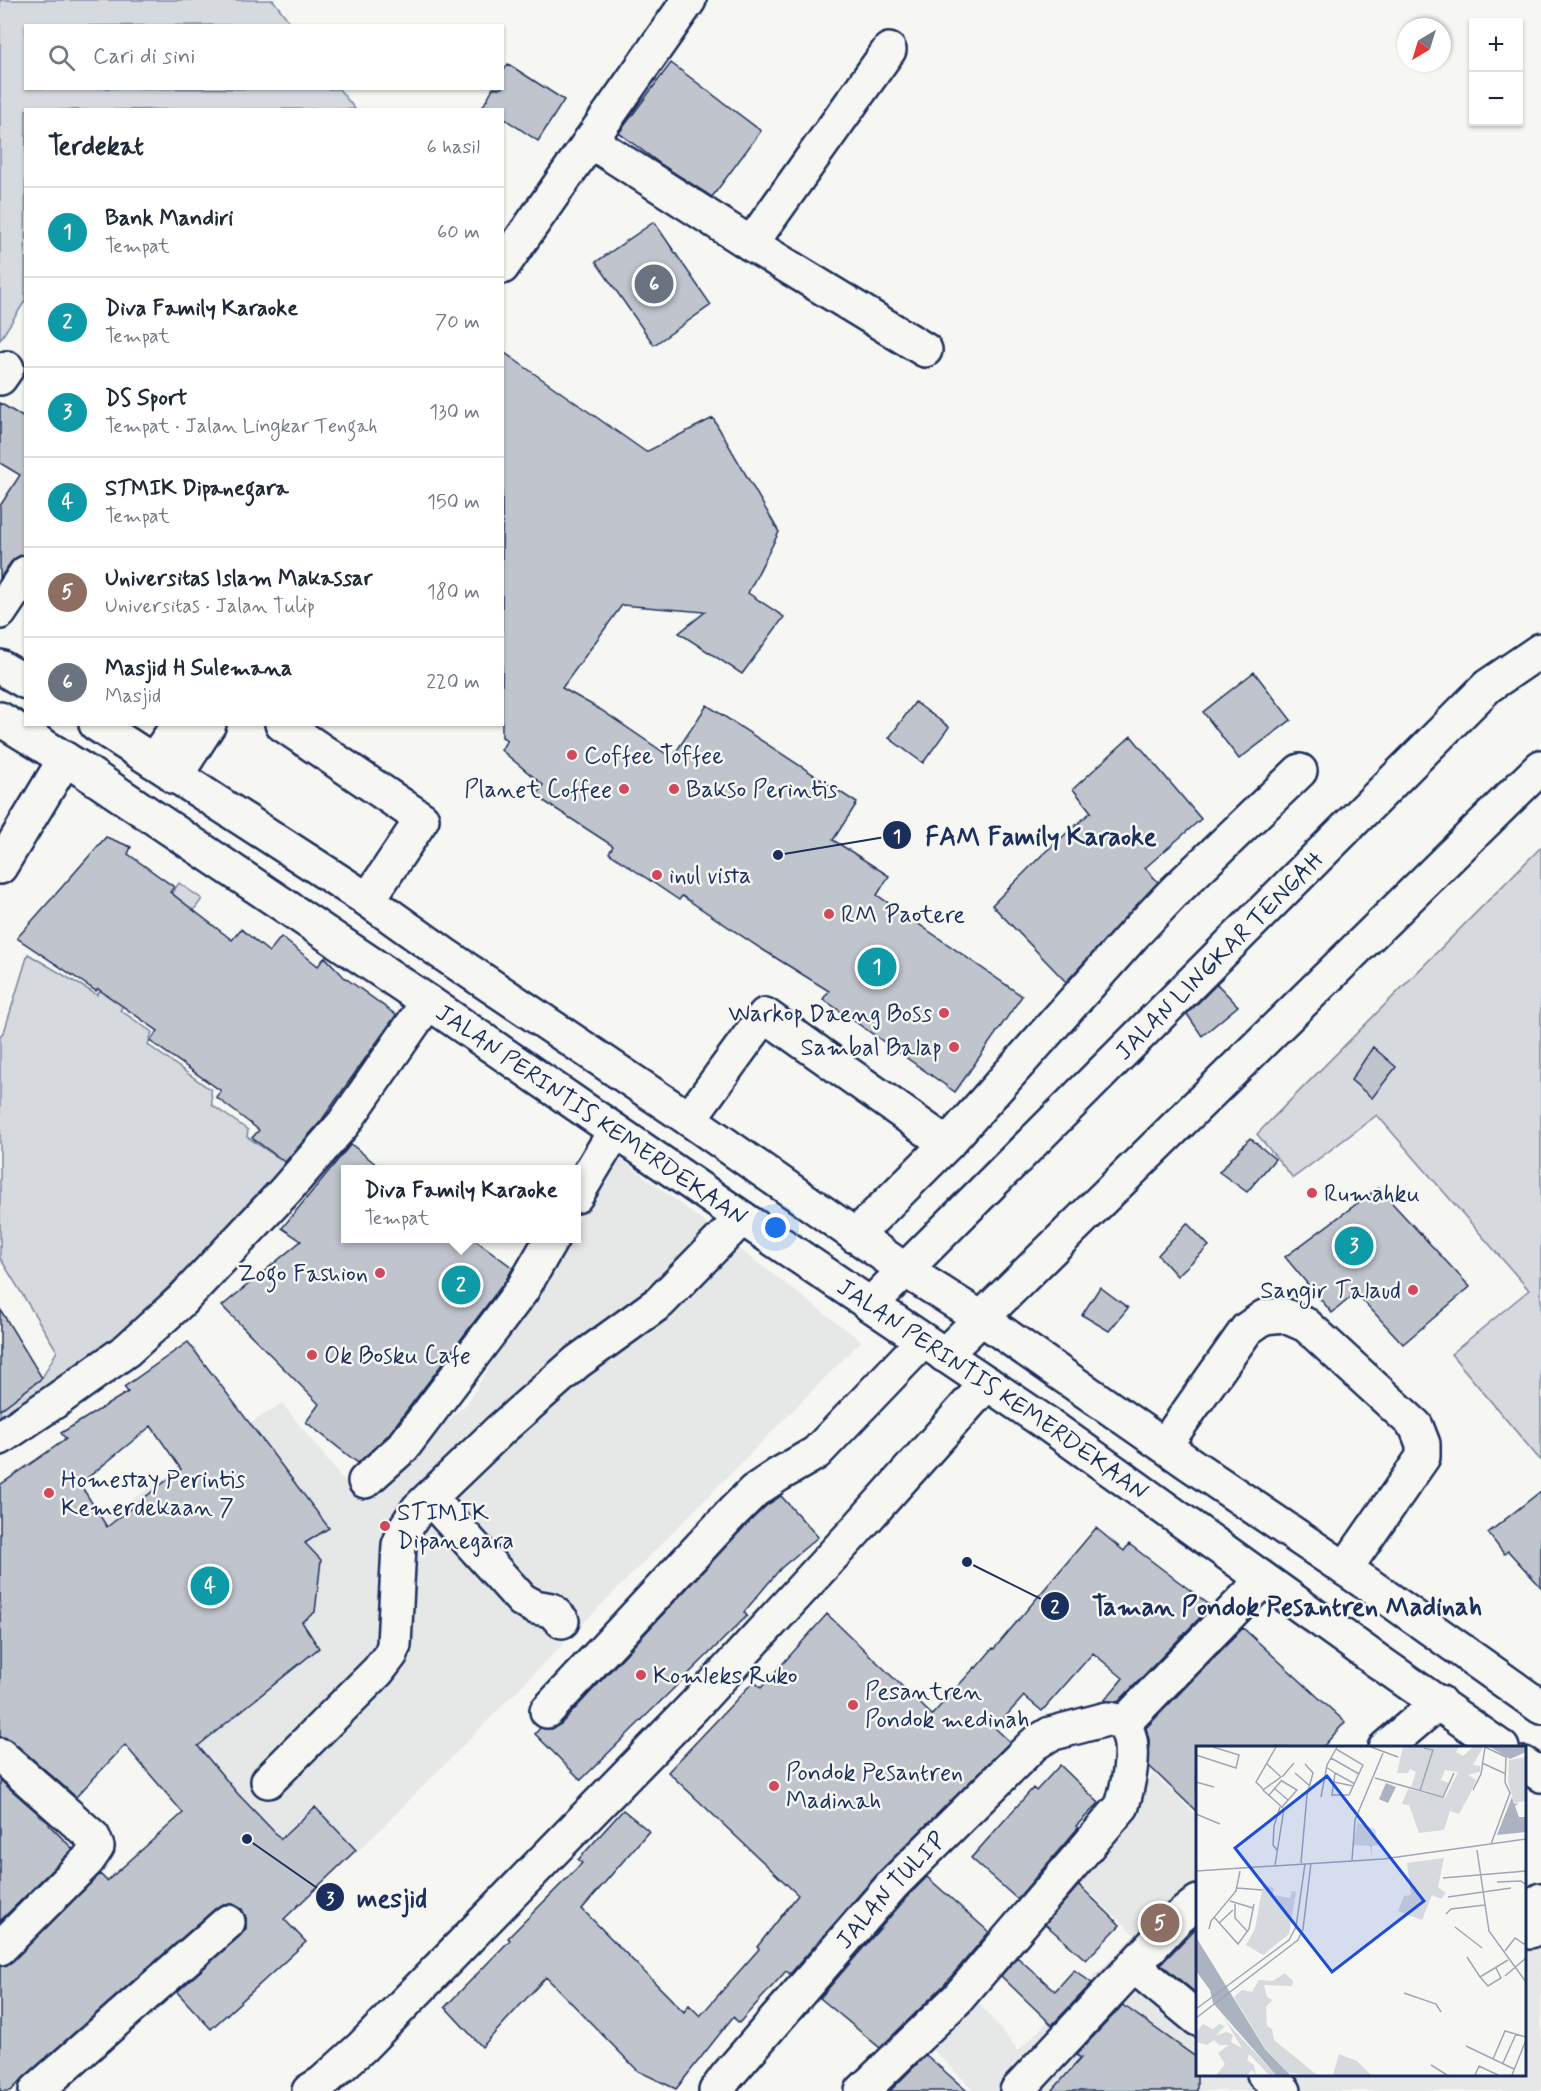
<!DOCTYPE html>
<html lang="id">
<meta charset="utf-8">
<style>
:root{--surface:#fff;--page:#f6f6f7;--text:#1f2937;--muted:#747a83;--line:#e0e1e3;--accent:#db2777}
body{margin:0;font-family:Mynerve,sans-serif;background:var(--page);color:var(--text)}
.controls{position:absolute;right:18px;top:18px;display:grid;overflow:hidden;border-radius:0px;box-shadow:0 2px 4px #0004}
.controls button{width:54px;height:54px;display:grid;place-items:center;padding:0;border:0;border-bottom:2px solid var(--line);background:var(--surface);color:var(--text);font:30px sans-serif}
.compass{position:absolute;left:1397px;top:18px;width:54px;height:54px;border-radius:50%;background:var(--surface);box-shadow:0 2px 4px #0004;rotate:218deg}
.you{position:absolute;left:776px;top:1228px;width:21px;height:21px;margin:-15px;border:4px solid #fff;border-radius:50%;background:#1a73e8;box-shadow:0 0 0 9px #1a73e833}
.badge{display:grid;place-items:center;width:39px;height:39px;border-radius:50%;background:var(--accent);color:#fff;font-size:20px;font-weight:700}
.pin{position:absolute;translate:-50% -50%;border:3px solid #fff;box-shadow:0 2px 6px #0006}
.popup{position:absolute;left:341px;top:1165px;width:240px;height:78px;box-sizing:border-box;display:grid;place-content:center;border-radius:0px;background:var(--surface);filter:drop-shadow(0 2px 4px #0005);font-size:20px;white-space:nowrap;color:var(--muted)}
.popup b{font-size:22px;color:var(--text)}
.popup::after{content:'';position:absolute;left:50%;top:100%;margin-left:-12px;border:12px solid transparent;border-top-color:var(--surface)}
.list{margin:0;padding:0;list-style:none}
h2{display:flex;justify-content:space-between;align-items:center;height:78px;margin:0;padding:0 24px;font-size:26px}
h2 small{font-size:20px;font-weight:400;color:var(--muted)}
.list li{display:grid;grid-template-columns:39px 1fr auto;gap:18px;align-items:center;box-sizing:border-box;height:90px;padding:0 24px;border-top:2px solid var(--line)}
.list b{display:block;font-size:22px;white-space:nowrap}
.list p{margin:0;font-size:20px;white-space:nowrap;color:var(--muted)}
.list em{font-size:20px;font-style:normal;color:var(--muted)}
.icon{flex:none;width:33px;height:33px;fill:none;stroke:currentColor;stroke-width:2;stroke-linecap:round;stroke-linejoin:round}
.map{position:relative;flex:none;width:1541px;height:2091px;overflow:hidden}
.search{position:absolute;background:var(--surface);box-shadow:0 2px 4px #0004;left:24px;top:24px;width:480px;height:66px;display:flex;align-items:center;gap:15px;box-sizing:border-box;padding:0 21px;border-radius:0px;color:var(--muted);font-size:22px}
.panel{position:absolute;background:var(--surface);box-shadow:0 2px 4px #0004;left:24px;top:108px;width:480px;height:618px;border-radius:0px}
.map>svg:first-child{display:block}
.built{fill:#e6e7e7}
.green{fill:#d6d9dd;stroke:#78849e;stroke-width:1.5}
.building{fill:#c0c4cd;stroke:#1b2f5e;stroke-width:1.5;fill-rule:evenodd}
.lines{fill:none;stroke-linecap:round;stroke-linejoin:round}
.minor-casing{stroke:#1b2f5e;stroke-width:38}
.major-casing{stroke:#1b2f5e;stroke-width:38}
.highway-casing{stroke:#1b2f5e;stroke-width:38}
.minor{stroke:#f6f6f2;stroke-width:33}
.major{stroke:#f6f6f2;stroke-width:33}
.highway{stroke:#f6f6f2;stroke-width:33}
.poi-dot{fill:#d1495b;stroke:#f6f6f2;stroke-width:2}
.labels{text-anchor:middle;stroke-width:5;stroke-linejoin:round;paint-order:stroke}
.poi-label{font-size:24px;fill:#1b2f5e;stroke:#f6f6f2;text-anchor:start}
.street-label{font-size:24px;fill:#1b2f5e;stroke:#f6f6f2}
.inset-road{fill:none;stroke:#9ea6b7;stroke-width:1.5}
.view{fill:#1d4ed8;fill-opacity:0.15;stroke:#1d4ed8;stroke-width:3}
.inset-edge{fill:none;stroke:#1b2f5e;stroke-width:3}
.leader{fill:none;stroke:#1b2f5e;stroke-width:2}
.callout-dot{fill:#1b2f5e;stroke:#f6f6f2;stroke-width:2}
.mark-label{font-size:18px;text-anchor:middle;font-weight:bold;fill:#fff}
.callout-label{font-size:26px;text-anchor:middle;font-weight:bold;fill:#1b2f5e;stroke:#f6f6f2;stroke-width:5;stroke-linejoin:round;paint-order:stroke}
</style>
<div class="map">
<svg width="1541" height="2091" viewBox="0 0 1541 2091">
<rect width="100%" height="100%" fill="#f6f6f2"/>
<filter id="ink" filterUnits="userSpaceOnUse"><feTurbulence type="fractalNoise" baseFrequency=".0167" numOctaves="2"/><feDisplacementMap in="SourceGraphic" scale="12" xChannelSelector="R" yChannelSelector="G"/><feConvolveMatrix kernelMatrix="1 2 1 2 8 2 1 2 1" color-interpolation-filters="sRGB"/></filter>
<g filter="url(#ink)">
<path class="built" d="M 617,1156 L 861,1341 L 375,1835 L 300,1904 L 199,1808 L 45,1556 L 282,1403 L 356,1496 L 466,1405 L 567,1239 L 576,1238 L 577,1223 Z
M 1153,1774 L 1197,1816 L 1198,2074 L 1524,2074 L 1525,1899 L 1541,1911 L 1541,2091 L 971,2091 L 973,2089 L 929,2046 L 975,1998 L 1018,2051 L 1135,1935 L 1079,1883 Z"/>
<path class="green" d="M 0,0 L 273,0 L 292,25 L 26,26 L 26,88 L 339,89 L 355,109 L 26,110 L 25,301 L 0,340 Z
M 1541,847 L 1541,1461 L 1451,1354 L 1529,1290 L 1377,1115 L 1293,1178 L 1257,1134 Z
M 179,883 L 202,899 L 120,1010 L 152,1032 L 148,1045 L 211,1090 L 212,1105 L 248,1130 L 247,1137 L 288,1164 L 188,1268 L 105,1348 L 0,1428 L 0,1410 L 42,1378 L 57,1351 L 0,1258 L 0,1037 L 5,1029 L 28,954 L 97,995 Z"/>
<path class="building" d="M 671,63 L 761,131 L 712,197 L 662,165 L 619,133 Z
M 508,64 L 564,100 L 538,141 L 502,117 L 502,110 L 481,110 L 493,88 L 502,88 L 502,73 Z
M 654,222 L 711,305 L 654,345 L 596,262 Z
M 502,351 L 646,452 L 713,418 L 779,532 L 748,593 L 784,617 L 742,674 L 679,633 L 705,612 L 622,605 L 562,688 L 601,710 L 672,758 L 707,705 L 857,803 L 833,840 L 889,876 L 877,895 L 1022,996 L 955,1092 L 823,999 L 829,991 L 760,948 L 682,896 L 679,900 L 609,853 L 613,846 L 536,796 L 543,785 L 501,750 L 507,740 L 502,737 Z
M 0,403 L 26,419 L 26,555 L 17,557 L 11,562 L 0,578 L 0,506 L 20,475 L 0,463 Z
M 1254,672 L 1291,720 L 1239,759 L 1203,712 Z
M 915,702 L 949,727 L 923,763 L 889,738 Z
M 1131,736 L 1201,819 L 1145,868 L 1158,882 L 1066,982 L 992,905 L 1043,854 L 1091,812 L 1073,789 Z
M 106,837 L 131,847 L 128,854 L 174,887 L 170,892 L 232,940 L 241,929 L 269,952 L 281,937 L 318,966 L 325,957 L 344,977 L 396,1015 L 321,1121 L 285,1162 L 252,1138 L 259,1130 L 216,1097 L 221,1091 L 150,1041 L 158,1031 L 98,989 L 96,991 L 17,938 Z
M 1217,984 L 1238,1006 L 1202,1036 L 1187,1014 Z
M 1373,1047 L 1396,1067 L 1372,1098 L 1351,1080 Z
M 1250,1138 L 1275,1159 L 1247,1192 L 1219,1172 Z
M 351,1144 L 383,1170 L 345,1170 L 345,1239 L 474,1239 L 513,1268 L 506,1280 L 388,1435 L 358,1463 L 306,1422 L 319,1404 L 222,1306 L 301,1241 L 282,1228 Z
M 1378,1188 L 1470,1287 L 1403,1344 L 1356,1293 L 1332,1313 L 1285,1257 Z
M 1187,1223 L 1209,1246 L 1177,1276 L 1158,1255 Z
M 1100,1287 L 1128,1308 L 1109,1331 L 1082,1315 Z
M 0,1309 L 42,1378 L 0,1410 Z
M 188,1342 L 329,1528 L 305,1543 L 321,1560 L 315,1612 L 302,1622 L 319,1648 L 198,1746 L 238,1794 L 281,1839 L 315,1807 L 356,1850 L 284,1919 L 306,1942 L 211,2029 L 177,1992 L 240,1936 L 246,1929 L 246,1918 L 242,1909 L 233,1904 L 224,1904 L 216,1908 L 24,2077 L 11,2091 L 0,2091 L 0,1966 L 5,1966 L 13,1961 L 100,1874 L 107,1881 L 183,1813 L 125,1745 L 76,1797 L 12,1741 L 0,1737 L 0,1485 L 66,1439 L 61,1433 L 128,1392 L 124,1387 ZM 151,1426 L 181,1469 L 107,1527 L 80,1484 Z
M 1541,1491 L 1541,1587 L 1508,1551 L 1504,1554 L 1488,1533 Z
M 781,1496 L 818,1537 L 781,1568 L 744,1612 L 747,1616 L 581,1780 L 535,1734 L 540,1728 L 552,1729 L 561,1724 L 746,1525 L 766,1506 Z
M 1096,1528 L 1124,1551 L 1129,1544 L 1211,1606 L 1118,1702 L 1104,1701 L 1123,1678 L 1093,1653 L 1042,1711 L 1024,1696 L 995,1728 L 1010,1742 L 881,1870 L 790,1974 L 786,1971 L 739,2023 L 733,2017 L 676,2089 L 638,2071 L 546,1977 L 482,2047 L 445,2007 L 510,1940 L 508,1938 L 582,1863 L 578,1860 L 623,1810 L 649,1831 L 582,1909 L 684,2012 L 689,2005 L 700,2016 L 759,1949 L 757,1947 L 798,1895 L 668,1772 L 754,1681 L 761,1688 L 827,1614 L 932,1715 L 975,1667 L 976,1668 L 993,1648 L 994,1649 Z
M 1243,1628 L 1345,1722 L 1322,1748 L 1197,1748 L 1197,1812 L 1149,1766 L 1149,1739 L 1146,1728 Z
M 1060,1765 L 1099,1803 L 1076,1826 L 1078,1828 L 1017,1899 L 971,1858 L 1033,1788 L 1036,1791 Z
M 0,1780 L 50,1824 L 49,1825 L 73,1849 L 0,1921 Z
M 927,1877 L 989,1932 L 943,1986 L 880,2048 L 820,1998 L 908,1896 Z
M 1079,1885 L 1120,1925 L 1086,1960 L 1045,1924 Z
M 1197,1927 L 1197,1994 L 1161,1964 Z
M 1017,1957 L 1055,1991 L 1074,1970 L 1092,1983 L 1052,2025 L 1001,1976 Z
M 1123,2005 L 1197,2058 L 1197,2091 L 1052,2091 L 1081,2058 L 1076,2055 Z
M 926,2055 L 967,2091 L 890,2091 Z"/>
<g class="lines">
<defs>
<g id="minor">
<path d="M 590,141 L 751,244 L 925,350"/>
<path d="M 751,244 L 889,50"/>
<path d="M 502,267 L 689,0"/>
<path d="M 0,378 L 7,368"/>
<path d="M 0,612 L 26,573"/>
<path d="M 282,724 L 422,819 L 368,900"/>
<path d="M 153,761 L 179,724"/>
<path d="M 175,777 L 209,724"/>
<path d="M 0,867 L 65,759"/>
<path d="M 689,1119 L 765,1015 L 947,1144"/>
<path d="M 576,1196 L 615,1131"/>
<path d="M 855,1236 L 947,1144 L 1134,934 L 1175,891 L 1300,771"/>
<path d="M 0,1438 L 54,1402 L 127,1350 L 181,1301 L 285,1191 L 344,1123 L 428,1002"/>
<path d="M 1165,1445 L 1247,1329 L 1264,1317 L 1283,1315 L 1306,1325 L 1416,1426 L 1423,1444 L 1423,1457 L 1345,1569"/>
<path d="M 365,1481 L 403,1447 L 522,1290 L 552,1238"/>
<path d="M 430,1498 L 522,1600 L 535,1607 L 551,1610 L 562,1621"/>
<path d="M 547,1711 L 733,1512 L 754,1491 L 778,1475 L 816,1453 L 923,1341"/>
<path d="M 1123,1724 L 1263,1580"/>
<path d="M 1385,1748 L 1439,1702"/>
<path d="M 0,1755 L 93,1837 L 97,1847 L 88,1860 L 0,1948"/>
<path d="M 268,1781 L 378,1671 L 391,1654 L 394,1645 L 399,1545 L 406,1527 L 418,1509 L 500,1430 L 577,1362 L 660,1302 L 742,1218"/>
<path d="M 1524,1930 L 1530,1931 L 1541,1900"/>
<path d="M 1134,1966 L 1198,2019"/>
<path d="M 1264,2074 L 1284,2091"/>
<path d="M 36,2091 L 228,1922"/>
<path d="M 309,2091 L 322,2083 L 362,2047 L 694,1706 L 856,1530 L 987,1383"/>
<path id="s1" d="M 716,2091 L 727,2076 L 894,1883 L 1034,1744 L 1050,1734 L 1107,1719 C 1145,1720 1129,1782 1122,1806 L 957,1999 L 862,2091"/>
<path d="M 1017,2091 L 1177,1919 L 1198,1902"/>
</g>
<g id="major">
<path id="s2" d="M 870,1305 L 1488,686 L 1541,650"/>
<path d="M 944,1355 L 1541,767"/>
</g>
<g id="highway">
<path d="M 0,667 L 26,682"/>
<path id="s3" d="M 0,719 L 86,772 L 428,1002 L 742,1218 L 1046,1423 L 1379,1662 L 1502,1748"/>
<path d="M 96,724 L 368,900 L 445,955 L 689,1119 L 905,1270 L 981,1318 L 1190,1464 L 1369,1585 L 1541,1707"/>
<path d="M 1524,1764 L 1541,1775"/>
</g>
</defs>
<use href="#minor" class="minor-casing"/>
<use href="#major" class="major-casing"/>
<use href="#highway" class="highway-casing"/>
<use href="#minor" class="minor"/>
<use href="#major" class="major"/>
<use href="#highway" class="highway"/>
</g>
</g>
<g class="poi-dot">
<circle cx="572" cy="755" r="6"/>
<circle cx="624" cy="789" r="6"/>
<circle cx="674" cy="789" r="6"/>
<circle cx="657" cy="875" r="6"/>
<circle cx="829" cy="914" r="6"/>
<circle cx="944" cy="1013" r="6"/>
<circle cx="954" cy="1047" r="6"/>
<circle cx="1312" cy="1193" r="6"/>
<circle cx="380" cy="1273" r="6"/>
<circle cx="1413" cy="1290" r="6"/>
<circle cx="312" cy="1355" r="6"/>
<circle cx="49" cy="1493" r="6"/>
<circle cx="385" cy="1526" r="6"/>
<circle cx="641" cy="1675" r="6"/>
<circle cx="853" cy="1705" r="6"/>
<circle cx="774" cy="1786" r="6"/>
</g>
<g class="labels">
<g class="poi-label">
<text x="584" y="763">Coffee Toffee</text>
<text x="612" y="797" text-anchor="end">Planet Coffee</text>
<text x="686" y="797">Bakso Perintis</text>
<text x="669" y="883">inul vista</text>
<text x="841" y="922">RM Paotere</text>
<text x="932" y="1021" text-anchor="end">Warkop Daeng Boss</text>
<text x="942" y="1055" text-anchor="end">Sambal Balap</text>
<text x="1324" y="1201">Rumahku</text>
<text x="368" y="1281" text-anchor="end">Zogo Fashion</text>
<text x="1401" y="1298" text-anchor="end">Sangir Talaud</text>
<text x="324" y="1363">Ok Bosku Cafe</text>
<text x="61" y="1487">Homestay Perintis<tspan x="61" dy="28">Kemerdekaan 7</tspan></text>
<text x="397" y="1520">STIMIK<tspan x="397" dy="28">Dipanegara</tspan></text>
<text x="653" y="1683">Komleks Ruko</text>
<text x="865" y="1699">Pesantren<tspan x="865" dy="28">Pondok medinah</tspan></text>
<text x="786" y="1780">Pondok Pesantren<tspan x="786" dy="28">Madinah</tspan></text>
</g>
<g class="street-label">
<text dy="8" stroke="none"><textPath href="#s2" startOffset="494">JALAN LINGKAR TENGAH</textPath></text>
<text dy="8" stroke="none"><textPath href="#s3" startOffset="712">JALAN PERINTIS KEMERDEKAAN</textPath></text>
<text dy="8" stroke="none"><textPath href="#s3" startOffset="1198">JALAN PERINTIS KEMERDEKAAN</textPath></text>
<text dy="8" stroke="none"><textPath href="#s1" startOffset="266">JALAN TULIP</textPath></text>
</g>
</g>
<g transform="translate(1196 1746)">
<rect width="330" height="330" fill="#f6f6f2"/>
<path d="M 207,1 L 263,1 L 260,6 L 267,10 L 277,1 L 287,1 L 277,19 L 284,20 L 284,26 L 272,29 L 280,34 L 274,48 L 263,68 L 254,65 L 248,84 L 223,87 L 213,59 L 206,58 L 212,43 L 249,52 L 262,26 L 249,24 L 245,34 L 253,37 L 248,50 L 215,41 L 220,26 L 214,23 L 212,27 L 201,27 ZM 330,11 L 330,55 L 318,57 L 312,35 L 313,14 ZM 163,69 L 162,77 L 179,83 L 182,99 L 176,100 L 176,110 L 174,100 L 157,99 ZM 248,112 L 242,141 L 250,147 L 245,153 L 236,149 L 226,174 L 202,165 L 208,150 L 215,149 L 211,117 ZM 67,139 L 78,142 L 77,149 L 94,152 L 96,145 L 100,146 L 93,188 L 67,209 L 50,199 L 59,183 ZM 89,227 L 97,235 L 96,240 L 68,239 L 71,251 L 76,254 L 70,261 L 71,280 L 76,283 L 78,294 L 121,329 L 92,327 L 69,302 L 38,251 L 46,244 L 56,246 L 63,234 L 77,235 ZM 26,269 L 34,280 L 80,329 L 73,329 L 53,308 L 51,314 L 58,319 L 60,329 L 56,324 L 51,329 L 20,329 L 29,318 L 22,307 L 33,299 L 23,299 L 18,294 L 11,299 L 0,296 L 0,286 L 7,278 L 17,283 L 23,278 L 29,280 L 20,289 L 31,286 L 37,289 L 35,296 L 46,302 ZM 143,308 L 161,315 L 175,329 L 137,329 Z" fill="#d6d9dd"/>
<path d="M 294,1 L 330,1 L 330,6 L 314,13 ZM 190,37 L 200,41 L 192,57 L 183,53 ZM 316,51 L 318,58 L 323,57 L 319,60 L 323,71 L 330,71 L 330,86 L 301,89 ZM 0,191 L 69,303 L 94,329 L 80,329 L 17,257 L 14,244 L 0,225 Z" fill="#abb2c0"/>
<path class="inset-road" d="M 175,1 L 202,11M 289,1 L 310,11 L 309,36 L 314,47 L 295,98M 0,9 L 40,22 L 43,9 L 17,1M 135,12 L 163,28M 286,17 L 310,28M 71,18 L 85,31M 130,21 L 139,27 L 136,49 L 153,49 L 167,19 L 140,3M 99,27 L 114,40M 139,27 L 159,38M 86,31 L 98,17M 179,32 L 247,51 L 258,27M 0,36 L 18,41M 138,36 L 157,40M 78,42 L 92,54M 67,43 L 60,36 L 80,1M 277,44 L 285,28 L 289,1M 224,45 L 237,4 L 228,2M 73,49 L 86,34M 125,51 L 131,19 L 141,1M 86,61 L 101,44 L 86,35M 0,68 L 24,78M 81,104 L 77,99 L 78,80 L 84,61M 281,104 L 293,185 L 330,236M 156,114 L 159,74 L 187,7M 105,117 L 111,49 L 117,27 L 109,18M 79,119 L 88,63 L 67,44 L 85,31M 0,125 L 187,113 L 330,93M 247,132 L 330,125M 301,136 L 325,135 L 330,139M 41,142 L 66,144M 252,151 L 315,142M 34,155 L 57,162M 39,158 L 39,172 L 52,186M 250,168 L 255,163 L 289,159M 18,171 L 42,198 L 53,183 L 58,158M 23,177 L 37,164M 259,181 L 286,202M 13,183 L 15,175 L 40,145 L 44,125M 309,205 L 319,192 L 328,198 L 330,196M 271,211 L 284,231M 300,222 L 305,232 L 292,240 L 284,231 L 312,214M 309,230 L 330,212M 208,247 L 240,258 L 245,266M 0,263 L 93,194 L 100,181 L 109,118M 0,272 L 102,194 L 107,183 L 115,117M 270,300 L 318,323M 297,313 L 309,285 L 330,291M 307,317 L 320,288M 235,319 L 251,329M 279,329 L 283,320 L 302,329M 316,329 L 330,294"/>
<path class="view" d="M 131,30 L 228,155 L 136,226 L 39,102 Z"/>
<rect width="330" height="330" class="inset-edge"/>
</g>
<path class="leader" d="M778 855L897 835M967 1562L1055 1606M247 1839L330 1897"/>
<g class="callout-dot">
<circle cx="778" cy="855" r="6"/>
<circle cx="967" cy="1562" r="6"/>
<circle cx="247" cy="1839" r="6"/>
<circle cx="897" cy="835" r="15"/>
<circle cx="1055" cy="1606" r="15"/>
<circle cx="330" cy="1897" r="15"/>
</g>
<g class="mark-label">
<text x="897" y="842">1</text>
<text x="1055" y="1612">2</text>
<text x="330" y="1904">3</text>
</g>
<g class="callout-label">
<text x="1041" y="845">FAM Family Karaoke</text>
<text x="1287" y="1615">Taman Pondok Pesantren Madinah</text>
<text x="392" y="1907">mesjid</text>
</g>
</svg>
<div class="controls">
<button>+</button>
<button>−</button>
</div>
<svg class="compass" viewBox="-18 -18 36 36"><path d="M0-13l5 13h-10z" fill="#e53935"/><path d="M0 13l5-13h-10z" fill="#747a83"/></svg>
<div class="you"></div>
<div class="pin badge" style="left:877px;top:967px;background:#0f9aa8">1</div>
<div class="pin badge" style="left:461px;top:1285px;background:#0f9aa8">2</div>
<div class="popup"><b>Diva Family Karaoke</b>Tempat</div>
<div class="pin badge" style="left:1354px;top:1246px;background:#0f9aa8">3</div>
<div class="pin badge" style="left:210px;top:1586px;background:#0f9aa8">4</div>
<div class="pin badge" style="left:1160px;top:1923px;background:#8d6e63">5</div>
<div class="pin badge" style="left:654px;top:284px;background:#6b7280">6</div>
<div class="search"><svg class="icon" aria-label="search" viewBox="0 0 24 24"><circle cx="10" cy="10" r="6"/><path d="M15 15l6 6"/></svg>Cari di sini</div>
<section class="panel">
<h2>Terdekat<small>6 hasil</small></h2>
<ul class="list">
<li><span class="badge" style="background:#0f9aa8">1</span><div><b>Bank Mandiri</b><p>Tempat</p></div><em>60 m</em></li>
<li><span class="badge" style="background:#0f9aa8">2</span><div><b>Diva Family Karaoke</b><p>Tempat</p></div><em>70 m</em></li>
<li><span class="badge" style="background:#0f9aa8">3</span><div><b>DS Sport</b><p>Tempat · Jalan Lingkar Tengah</p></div><em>130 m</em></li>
<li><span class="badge" style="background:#0f9aa8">4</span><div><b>STMIK Dipanegara</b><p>Tempat</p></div><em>150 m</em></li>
<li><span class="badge" style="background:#8d6e63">5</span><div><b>Universitas Islam Makassar</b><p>Universitas · Jalan Tulip</p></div><em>180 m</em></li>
<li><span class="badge" style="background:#6b7280">6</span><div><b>Masjid H Sulemana</b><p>Masjid</p></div><em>220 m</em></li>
</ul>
</section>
</div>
